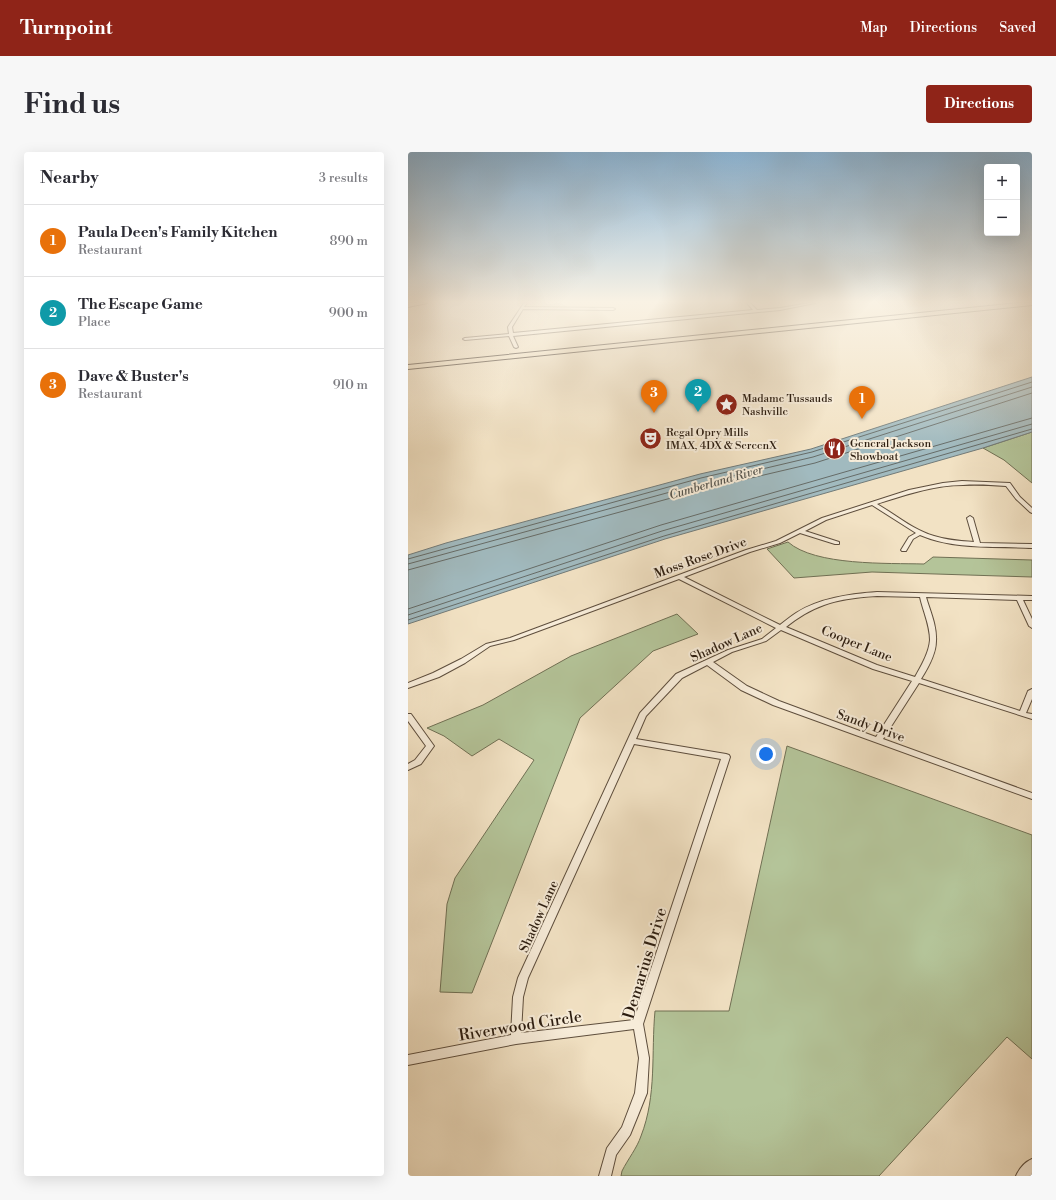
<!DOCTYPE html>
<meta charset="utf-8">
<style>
:root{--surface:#fff;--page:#f7f7f7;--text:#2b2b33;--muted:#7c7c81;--line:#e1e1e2;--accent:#8f2418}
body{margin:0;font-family:"Libre Bodoni",serif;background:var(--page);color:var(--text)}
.controls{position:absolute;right:12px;top:12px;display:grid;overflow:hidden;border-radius:4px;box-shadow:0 4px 16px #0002}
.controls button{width:36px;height:36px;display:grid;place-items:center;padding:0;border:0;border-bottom:1px solid var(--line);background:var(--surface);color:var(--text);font:20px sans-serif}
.you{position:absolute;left:358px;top:602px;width:14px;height:14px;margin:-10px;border:3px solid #fff;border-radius:50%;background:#1a73e8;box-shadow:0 0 0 6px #1a73e833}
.badge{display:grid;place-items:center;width:26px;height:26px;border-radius:50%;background:var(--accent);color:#fff;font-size:13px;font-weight:700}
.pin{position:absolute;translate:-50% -33px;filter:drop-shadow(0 1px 2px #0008)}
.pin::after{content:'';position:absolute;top:21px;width:14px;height:12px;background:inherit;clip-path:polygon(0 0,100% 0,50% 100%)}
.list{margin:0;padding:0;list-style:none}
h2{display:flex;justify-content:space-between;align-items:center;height:52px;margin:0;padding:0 16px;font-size:17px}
h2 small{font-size:13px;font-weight:400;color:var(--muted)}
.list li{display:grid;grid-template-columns:26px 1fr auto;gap:12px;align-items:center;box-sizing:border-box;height:72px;padding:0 16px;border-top:1px solid var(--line)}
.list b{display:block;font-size:15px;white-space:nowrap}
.list p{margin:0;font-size:13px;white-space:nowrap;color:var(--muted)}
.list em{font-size:13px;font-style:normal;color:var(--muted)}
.map{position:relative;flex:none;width:624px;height:1024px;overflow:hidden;border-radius:4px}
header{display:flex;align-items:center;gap:24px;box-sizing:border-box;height:56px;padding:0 20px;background:var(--accent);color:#fff}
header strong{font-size:19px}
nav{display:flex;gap:22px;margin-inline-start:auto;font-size:14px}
.intro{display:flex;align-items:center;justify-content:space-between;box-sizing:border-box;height:96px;padding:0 24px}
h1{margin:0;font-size:28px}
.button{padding:10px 18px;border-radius:4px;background:var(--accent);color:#fff;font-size:14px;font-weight:700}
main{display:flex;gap:24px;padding:0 24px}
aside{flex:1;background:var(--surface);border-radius:4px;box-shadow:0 4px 16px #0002}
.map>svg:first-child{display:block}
.green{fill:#b4c499;stroke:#707054}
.water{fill:#a1babf;stroke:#727b79}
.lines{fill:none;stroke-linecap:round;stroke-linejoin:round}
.shore{stroke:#666c68;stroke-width:1}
.minor-casing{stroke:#5e4e3d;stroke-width:2}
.secondary-casing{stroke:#2c1d10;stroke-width:2}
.motorway-casing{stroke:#2c1d10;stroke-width:2}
.minor{fill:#f7ecd9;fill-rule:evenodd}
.secondary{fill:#f7ecd9;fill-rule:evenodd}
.motorway{fill:#f2e2c4;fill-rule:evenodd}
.labels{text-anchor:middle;stroke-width:4;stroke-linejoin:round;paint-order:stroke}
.far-poi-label{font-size:11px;fill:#2c1d10;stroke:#f7ecd9;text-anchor:start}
.far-water-label{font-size:12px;font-style:italic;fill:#55544d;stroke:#f7ecd9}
.street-label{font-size:13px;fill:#2c1d10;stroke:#f7ecd9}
.near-street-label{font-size:16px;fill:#2c1d10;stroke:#f7ecd9}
</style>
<header>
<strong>Turnpoint</strong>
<nav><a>Map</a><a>Directions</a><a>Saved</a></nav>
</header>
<div class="intro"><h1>Find us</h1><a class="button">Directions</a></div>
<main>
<aside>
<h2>Nearby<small>3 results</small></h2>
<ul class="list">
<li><span class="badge" style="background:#e8710a">1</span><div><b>Paula Deen's Family Kitchen</b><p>Restaurant</p></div><em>890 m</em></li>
<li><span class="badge" style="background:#0f9aa8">2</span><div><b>The Escape Game</b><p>Place</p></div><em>900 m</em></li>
<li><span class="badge" style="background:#e8710a">3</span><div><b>Dave &amp; Buster's</b><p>Restaurant</p></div><em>910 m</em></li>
</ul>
</aside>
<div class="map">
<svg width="624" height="1024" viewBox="0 0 624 1024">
<rect width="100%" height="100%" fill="#f2e2c4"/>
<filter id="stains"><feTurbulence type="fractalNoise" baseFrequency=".005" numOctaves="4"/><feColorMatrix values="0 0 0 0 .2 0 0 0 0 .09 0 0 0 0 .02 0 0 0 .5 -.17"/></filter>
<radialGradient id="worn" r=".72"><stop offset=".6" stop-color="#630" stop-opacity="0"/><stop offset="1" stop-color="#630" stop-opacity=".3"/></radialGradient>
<path class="green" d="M 624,280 L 624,331 L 596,308 L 575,296 Z
M 380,390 C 407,414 480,411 516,412 L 525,405 L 624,408 L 624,425 L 464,420 L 386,426 L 359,397 Z
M 269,462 L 290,482 L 245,499 L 172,566 L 64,841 L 32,840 L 39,752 L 47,726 L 126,608 L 91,587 L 64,604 L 36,584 L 19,576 L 75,553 L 163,504 Z
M 379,594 L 624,683 L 624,907 L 599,885 L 471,1024 L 213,1024 L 214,1019 C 220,1007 229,996 233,984 C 249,943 243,901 247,859 L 321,859 Z"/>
<path class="water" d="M 624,225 L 624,280 L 575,296 L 257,387 L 0,472 L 0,403 L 38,391 L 292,322 L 403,297 Z"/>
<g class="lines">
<path class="shore" d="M 0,407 L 293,326 L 404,300 L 624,230
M 0,412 L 295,331 L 405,305 L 624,235
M 0,418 L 296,337 L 407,311 L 624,241
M 0,457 L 253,373 L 624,266
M 0,463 L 254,379 L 624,272
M 0,468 L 256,384 L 624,277"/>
<defs>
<path id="minor" d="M 116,151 L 119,151 L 116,155 L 205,156 L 207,157 L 205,158 L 115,157 L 104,175 L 105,181 L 345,158 L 339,151 L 342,151 L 349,158 L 372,156 L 402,151 L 407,151 L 372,158 L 105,184 L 110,195 L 108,196 L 106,195 L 101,184 L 57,188 L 55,187 L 57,186 L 101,182 L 100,175 Z
M 554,329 L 602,331 L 612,345 L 624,356 L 624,361 L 622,360 L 608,347 L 598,334 C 584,333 569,332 555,333 C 525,333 497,343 469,352 C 488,363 505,378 526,384 C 539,388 552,389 566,390 L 559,366 L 562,364 L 565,366 L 572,391 L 624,392 L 624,396 C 587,394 547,398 512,383 L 505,387 L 498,399 L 494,399 L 493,398 L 501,385 L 508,381 L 464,353 L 418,368 L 397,379 L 431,390 L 431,392 L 427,392 L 392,381 L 372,391 L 342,400 L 276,425 L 372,473 C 377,469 382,465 388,461 C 411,446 442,442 469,440 L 624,444 L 624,448 L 615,448 L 624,467 L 624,476 L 621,474 L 609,448 L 518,445 C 522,459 529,474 528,489 C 528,502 520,516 513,527 L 612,559 L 620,539 L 624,537 L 624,547 L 618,561 L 624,562 L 624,567 L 511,531 L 475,587 L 624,641 L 624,647 L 365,553 L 333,538 L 299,513 L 274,526 L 238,564 L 228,587 L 318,602 L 321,603 L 322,605 L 235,872 L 241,906 L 239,941 L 222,983 L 208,1003 L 203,1024 L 191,1024 L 199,996 L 214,975 L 227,941 L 231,906 L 226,877 L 108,892 L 0,913 L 0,903 L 103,883 L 105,845 L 110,826 L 232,561 L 268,522 L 320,498 L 354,487 L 368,476 L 271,427 L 106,488 L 82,494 L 57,511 L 31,525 L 0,536 L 0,531 L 25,521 L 53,507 L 78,492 L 102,486 L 338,398 L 368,389 L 414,366 L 501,338 L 535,331 ZM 469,444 L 512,445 C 515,459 522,473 522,488 C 521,501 513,514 507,525 L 469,513 L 378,475 C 389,466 402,458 416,453 C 432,447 452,445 469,444 ZM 373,478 L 465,517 L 504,529 L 468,585 L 371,549 L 339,534 L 305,510 L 324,500 L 358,489 ZM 226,592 L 313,607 L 226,868 L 113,881 L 115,845 L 120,826 Z
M 0,562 L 3,562 L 26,594 L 13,612 L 0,618 L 0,612 L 7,608 L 18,594 L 0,569 Z
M 624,1007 L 624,1022 L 622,1024 L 608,1024 C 611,1017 617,1010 624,1007 Z"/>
<path id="secondary" d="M 0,151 L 19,151 L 0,155 Z"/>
<path id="motorway" d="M 610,151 L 624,151 L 624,153 L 0,217 L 0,213 Z"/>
</defs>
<use href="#minor" class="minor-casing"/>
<use href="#secondary" class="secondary-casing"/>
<use href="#motorway" class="motorway-casing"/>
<use href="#minor" class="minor"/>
<use href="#secondary" class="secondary"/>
<use href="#motorway" class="motorway"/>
</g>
<linearGradient id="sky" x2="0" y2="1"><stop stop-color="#8bb6d8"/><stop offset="0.51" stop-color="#f9f2e4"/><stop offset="1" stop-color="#f9f2e4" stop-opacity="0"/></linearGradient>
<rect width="624" height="294" fill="url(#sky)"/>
<defs>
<symbol id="sight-disc" viewBox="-11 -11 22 22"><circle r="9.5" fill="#8f2418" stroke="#f7ecd9"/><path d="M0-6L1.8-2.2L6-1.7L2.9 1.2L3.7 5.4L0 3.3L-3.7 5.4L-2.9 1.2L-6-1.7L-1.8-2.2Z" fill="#fff"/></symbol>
<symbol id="theatre-disc" viewBox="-11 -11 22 22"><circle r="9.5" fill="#8f2418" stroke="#f7ecd9"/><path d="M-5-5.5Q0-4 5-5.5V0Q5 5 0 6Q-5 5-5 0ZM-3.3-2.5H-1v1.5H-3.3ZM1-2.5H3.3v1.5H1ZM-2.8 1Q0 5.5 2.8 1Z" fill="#fff"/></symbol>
<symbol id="restaurant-disc" viewBox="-11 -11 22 22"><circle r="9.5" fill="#8f2418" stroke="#f7ecd9"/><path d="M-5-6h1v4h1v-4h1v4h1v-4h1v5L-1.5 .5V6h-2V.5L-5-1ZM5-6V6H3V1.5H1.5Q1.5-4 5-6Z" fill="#fff"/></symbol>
</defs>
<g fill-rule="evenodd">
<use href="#sight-disc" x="306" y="240" width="25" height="25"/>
<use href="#theatre-disc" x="230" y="274" width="25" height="25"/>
<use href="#restaurant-disc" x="414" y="284" width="25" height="25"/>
</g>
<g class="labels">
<g class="far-poi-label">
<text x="334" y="250">Madame Tussauds<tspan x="334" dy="13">Nashville</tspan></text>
<text x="258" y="284">Regal Opry Mills<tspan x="258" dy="13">IMAX, 4DX &amp; ScreenX</tspan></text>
<text x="442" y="295">General Jackson<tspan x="442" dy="13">Showboat</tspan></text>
</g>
<g class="far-water-label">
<text transform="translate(308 330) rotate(-16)" y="4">Cumberland River</text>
</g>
<g class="street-label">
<text transform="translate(292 405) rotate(-20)" y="5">Moss Rose Drive</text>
<text transform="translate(318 490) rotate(-24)" y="5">Shadow Lane</text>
<text transform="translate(449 491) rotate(22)" y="5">Cooper Lane</text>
<text transform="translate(463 573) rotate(20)" y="5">Sandy Drive</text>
<text transform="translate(130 764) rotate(-66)" y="5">Shadow Lane</text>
</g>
<g class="near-street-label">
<text transform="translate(236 811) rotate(-73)" y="6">Demarius Drive</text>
<text transform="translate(112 873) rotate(-9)" y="6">Riverwood Circle</text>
</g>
</g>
<rect width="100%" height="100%" filter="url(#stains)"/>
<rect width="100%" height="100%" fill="url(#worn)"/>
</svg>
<div class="controls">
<button>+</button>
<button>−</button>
</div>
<div class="you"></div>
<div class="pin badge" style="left:454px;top:267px;background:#e8710a">1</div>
<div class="pin badge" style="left:290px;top:260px;background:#0f9aa8">2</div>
<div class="pin badge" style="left:246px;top:261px;background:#e8710a">3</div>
</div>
</main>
